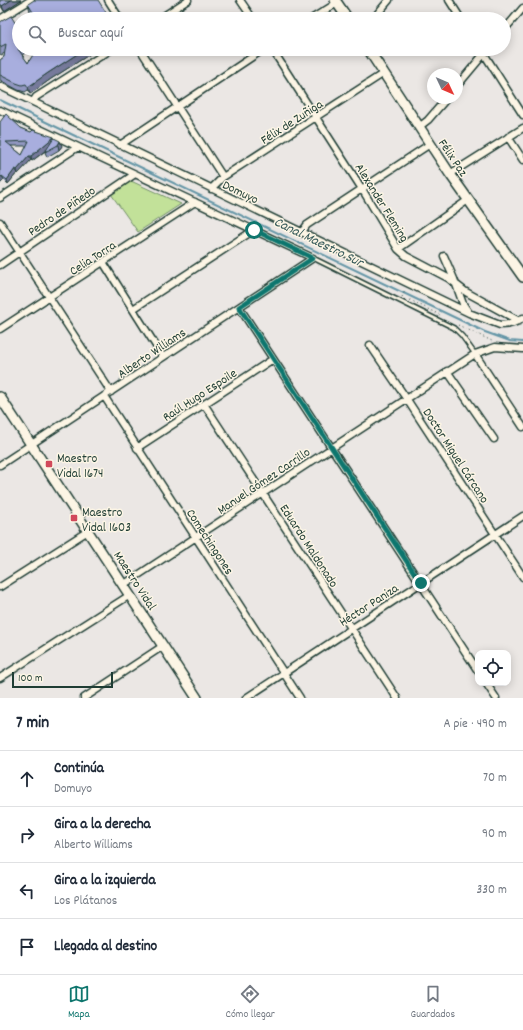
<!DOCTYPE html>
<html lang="es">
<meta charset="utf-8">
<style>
:root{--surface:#fff;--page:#f2f2f3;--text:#1f2937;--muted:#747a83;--line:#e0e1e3;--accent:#0f766e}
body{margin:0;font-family:Dekko,sans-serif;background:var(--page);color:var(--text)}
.controls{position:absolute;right:12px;bottom:12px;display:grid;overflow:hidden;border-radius:8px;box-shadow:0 2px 10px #0003}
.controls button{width:36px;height:36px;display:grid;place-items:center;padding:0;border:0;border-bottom:1px solid var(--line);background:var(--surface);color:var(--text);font:20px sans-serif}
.compass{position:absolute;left:427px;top:68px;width:36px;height:36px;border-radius:50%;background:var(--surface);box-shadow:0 2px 10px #0003;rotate:134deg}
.scale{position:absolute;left:12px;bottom:10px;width:101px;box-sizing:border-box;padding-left:4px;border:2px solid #1f3d34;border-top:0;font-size:11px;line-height:14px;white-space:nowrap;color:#1f3d34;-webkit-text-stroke:3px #fcf5e5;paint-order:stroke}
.stop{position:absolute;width:12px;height:12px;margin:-9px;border:3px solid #0f766e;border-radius:50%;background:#fff}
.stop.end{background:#0f766e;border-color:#fff;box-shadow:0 1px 4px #0008}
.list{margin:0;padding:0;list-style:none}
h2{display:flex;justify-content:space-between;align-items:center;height:52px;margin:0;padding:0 16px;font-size:17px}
h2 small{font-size:13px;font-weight:400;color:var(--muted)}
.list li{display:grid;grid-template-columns:26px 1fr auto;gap:12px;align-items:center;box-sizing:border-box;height:56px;padding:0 16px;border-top:1px solid var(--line)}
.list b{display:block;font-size:15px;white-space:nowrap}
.list p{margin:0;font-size:13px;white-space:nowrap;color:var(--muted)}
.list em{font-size:13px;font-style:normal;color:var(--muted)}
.icon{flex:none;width:22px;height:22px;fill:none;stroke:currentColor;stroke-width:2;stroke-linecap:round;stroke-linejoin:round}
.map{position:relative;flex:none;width:523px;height:698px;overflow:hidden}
.search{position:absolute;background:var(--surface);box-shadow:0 2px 10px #0003;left:12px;right:12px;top:12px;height:44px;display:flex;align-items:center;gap:10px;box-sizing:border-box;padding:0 14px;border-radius:22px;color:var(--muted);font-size:15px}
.sheet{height:276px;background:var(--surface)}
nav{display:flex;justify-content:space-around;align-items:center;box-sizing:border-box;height:56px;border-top:1px solid var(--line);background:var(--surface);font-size:11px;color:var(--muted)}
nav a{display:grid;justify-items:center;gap:2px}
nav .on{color:var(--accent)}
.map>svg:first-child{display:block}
.green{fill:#c2e199;stroke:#708f66}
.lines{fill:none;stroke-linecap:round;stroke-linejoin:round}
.stream{stroke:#6395a6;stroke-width:2}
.service-casing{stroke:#1f3d34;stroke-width:6}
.minor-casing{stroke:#1f3d34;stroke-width:9}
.secondary-casing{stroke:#1f3d34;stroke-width:12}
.path{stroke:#1f3d34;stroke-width:1;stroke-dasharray:1 3;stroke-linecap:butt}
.service{stroke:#fcf5e5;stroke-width:3}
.minor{stroke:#fcf5e5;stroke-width:6}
.secondary{stroke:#fcf5e5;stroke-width:9}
.wall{fill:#9096bf;stroke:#1f3d34;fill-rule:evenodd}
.shaded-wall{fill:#767a9b;stroke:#1f3d34}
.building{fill:#a8aede;stroke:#1f3d34;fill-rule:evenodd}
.route{stroke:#0f766e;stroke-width:5}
.poi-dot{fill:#d1495b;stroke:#fcf5e5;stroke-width:1.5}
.labels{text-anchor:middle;stroke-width:3;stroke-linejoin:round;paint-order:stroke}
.street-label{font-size:13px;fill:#1f3d34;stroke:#fcf5e5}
.poi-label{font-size:13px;fill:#1f3d34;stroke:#fcf5e5;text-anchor:start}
.water-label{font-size:14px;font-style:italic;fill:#365a5a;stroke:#fcf5e5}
</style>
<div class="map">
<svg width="523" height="698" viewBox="0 0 523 698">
<rect width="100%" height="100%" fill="#ebe7e4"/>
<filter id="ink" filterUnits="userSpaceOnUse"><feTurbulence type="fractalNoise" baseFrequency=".025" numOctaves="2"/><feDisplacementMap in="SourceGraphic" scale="8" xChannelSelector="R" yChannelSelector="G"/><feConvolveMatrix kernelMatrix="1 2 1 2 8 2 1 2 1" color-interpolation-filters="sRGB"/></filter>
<g filter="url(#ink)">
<path class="green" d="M 131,181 L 181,204 L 138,232 L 111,194 Z"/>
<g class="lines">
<path class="stream" d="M 0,100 L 485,332 L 510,341 L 523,342"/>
<defs>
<path id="service" d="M 313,258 L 454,328 L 462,336 L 475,354"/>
<path id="minor" d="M 108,0 L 120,19
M 240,0 L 253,19
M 449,0 L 461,19
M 0,19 L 31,0
M 159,19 L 188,0
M 311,19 L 337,3
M 373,19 L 389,0
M 504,30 L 523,8
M 140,49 L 223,177
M 272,49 L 362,189 L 398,249 L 406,256 L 448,278 L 466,292 L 519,321
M 481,49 L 523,115
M 0,86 L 469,313 L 500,325 C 508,325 516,323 523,318
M 457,86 L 488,49
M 33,102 L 36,97 L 112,49
M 0,110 L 313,258
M 419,127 L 428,120 L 447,98
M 508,137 L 523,160
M 120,145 L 264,49
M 450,174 L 523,128
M 211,189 L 223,177 L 384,73
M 0,198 L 78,147
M 0,222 L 111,392
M 301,233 L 307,225 L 430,144
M 398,249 L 468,200
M 444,256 L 454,279 L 463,304 L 469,313
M 103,262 L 163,357
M 0,265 L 135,174
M 239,307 L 478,671
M 133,309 L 254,230
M 0,329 L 195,202
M 370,345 L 406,398 L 523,577
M 475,354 L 523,427
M 447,371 L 494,439
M 104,396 L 300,698
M 204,404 L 397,698
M 137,448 L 273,359
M 0,465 L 313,258
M 123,585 L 475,354 L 495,347 L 523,349
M 0,587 L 88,531
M 0,678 L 130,595
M 486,683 L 496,698
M 84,698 L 163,646
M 246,698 L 523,516"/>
<path id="secondary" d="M 335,0 L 348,19
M 368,49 L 450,174 L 523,277
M 0,397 L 197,698"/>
</defs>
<use href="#service" class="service-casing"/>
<use href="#minor" class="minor-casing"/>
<use href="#secondary" class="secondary-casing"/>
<path class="path" d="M 402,297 L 405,291
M 410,300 L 440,315
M 458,325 L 492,341"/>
<use href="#service" class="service"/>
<use href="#minor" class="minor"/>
<use href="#secondary" class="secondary"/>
</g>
<path class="wall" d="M 0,0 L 21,0 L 4,11 L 0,5 Z
M 28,4 L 110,19 L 35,19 L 30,11 Z
M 0,22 L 19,29 L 19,49 L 31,49 L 22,55 L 28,63 L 34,54 L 32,49 L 98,49 L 51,79 L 30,94 L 28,90 L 25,92 L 18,90 L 0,80 L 0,60 L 4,57 L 5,53 L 1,55 L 0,54 Z
M 0,122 L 21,128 L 62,146 L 59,150 L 47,157 L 45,152 L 48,149 L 32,161 L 31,160 L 18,174 L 17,173 L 8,184 L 4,180 L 0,184 ZM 11,146 L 27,146 L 22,155 Z"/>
<path class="shaded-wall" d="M 11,0 L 21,0 L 4,11 L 2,6 Z
M 85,49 L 98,49 L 51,79 L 30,94 L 28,87 L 48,73 Z
M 54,137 L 56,142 L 32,161 L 31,156 Z
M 60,141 L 62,146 L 59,150 L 58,145 Z
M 29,156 L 31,160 L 18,174 L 17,170 Z
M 15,169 L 17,173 L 8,184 L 7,180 Z
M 2,176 L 4,180 L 0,184 L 0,178 Z"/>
<path class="building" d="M 0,0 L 11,0 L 2,6 L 0,3 Z
M 34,0 L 98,0 L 110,19 L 37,19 L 28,4 Z
M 11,16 L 19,29 L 19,49 L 18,49 L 28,63 L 34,53 L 32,49 L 85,49 L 48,73 L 28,87 L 26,84 L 22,85 L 16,83 L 0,75 L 0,60 L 4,57 L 6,44 L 0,47 L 0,22 Z
M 6,114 L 21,128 L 31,132 L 33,130 L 54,137 L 31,156 L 29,156 L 17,170 L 15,169 L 7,180 L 2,176 L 0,178 L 0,122 ZM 29,141 L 22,155 L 6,142 Z
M 54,138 L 60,141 L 58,145 L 45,152 Z"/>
</g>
<g class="lines" filter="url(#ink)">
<path class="route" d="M 254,230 L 313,258 L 239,307 L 421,583"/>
</g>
<g class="poi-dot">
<rect x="45" y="460" width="8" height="8" rx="2"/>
<rect x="70" y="514" width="8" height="8" rx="2"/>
</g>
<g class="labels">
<g class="street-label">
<text transform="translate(291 121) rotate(-33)" y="5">Félix de Zuñiga</text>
<text transform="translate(454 157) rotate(56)" y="5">Félix Paz</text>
<text transform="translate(241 191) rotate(26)" y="5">Domuyo</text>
<text transform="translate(383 202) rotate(58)" y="5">Alexander Fleming</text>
<text transform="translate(61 210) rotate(-34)" y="5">Pedro de Piñedo</text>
<text transform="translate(92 257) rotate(-33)" y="5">Celia Torra</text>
<text transform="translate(151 352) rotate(-34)" y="5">Alberto Williams</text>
<text transform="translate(199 394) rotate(-33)" y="5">Raúl Hugo Espoile</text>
<text transform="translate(457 455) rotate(57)" y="5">Doctor Miguel Cárcano</text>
<text transform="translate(263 480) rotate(-34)" y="5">Manuel Gómez Carrillo</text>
<text transform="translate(211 541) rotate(57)" y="5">Comechingones</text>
<text transform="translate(310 545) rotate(57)" y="5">Eduardo Maldonado</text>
<text transform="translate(136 580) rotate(57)" y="5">Maestro Vidal</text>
<text transform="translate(368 604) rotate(-33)" y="5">Héctor Paniza</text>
</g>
<g class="poi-label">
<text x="57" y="462">Maestro<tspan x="57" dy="15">Vidal 1674</tspan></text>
<text x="82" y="516">Maestro<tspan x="82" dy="15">Vidal 1603</tspan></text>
</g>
<g class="water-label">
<text transform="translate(319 241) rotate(26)" y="5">Canal Maestro Sur</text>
</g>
</g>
</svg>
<div class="controls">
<button><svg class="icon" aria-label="locate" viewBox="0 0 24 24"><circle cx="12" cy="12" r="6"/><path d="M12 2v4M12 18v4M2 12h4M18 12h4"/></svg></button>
</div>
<svg class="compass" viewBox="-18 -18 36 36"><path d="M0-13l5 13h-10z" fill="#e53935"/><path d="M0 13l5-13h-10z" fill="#747a83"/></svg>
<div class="scale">100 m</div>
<div class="stop" style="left:254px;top:230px"></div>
<div class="stop end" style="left:421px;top:583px"></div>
<div class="search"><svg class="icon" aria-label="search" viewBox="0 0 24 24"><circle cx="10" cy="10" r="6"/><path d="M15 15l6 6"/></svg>Buscar aquí</div>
</div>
<section class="sheet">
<h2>7 min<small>A pie · 490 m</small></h2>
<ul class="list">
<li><svg class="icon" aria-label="ahead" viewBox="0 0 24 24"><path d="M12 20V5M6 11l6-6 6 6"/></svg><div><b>Continúa</b><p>Domuyo</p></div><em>70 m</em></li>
<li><svg class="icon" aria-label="right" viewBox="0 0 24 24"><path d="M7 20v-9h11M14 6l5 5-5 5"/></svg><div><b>Gira a la derecha</b><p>Alberto Williams</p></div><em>90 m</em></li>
<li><svg class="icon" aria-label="left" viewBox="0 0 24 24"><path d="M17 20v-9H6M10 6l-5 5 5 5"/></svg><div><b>Gira a la izquierda</b><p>Los Plátanos</p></div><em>330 m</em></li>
<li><svg class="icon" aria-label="arrive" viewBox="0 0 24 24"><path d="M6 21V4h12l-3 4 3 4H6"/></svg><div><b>Llegada al destino</b></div></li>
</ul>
</section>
<nav>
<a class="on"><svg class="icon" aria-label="map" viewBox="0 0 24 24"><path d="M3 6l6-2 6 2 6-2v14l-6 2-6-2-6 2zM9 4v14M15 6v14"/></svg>Mapa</a>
<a><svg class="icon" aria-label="directions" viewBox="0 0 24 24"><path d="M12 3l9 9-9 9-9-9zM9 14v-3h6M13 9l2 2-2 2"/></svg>Cómo llegar</a>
<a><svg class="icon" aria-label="saved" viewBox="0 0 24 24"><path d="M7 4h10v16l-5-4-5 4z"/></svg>Guardados</a>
</nav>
